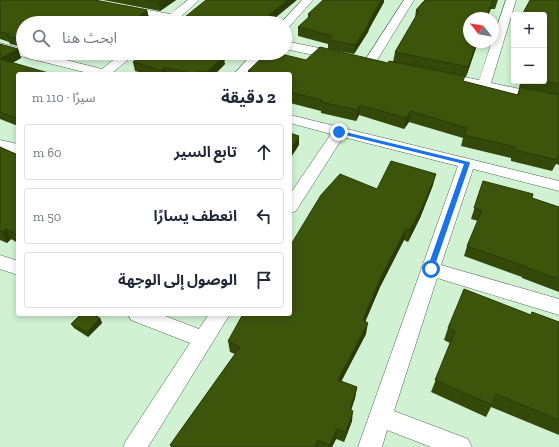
<!DOCTYPE html>
<html lang="ar">
<meta charset="utf-8">
<style>
:root{--surface:#fff;--page:#f6f6f7;--text:#1f2937;--muted:#747a83;--line:#e0e1e3}
body{margin:0;font-family:"Zilla Slab","Noto Sans Arabic",serif;background:var(--page);color:var(--text);direction:rtl}
.controls{position:absolute;right:12px;top:12px;display:grid;overflow:hidden;border-radius:4px;box-shadow:0 2px 6px #0003}
.controls button{width:36px;height:36px;display:grid;place-items:center;padding:0;border:0;border-bottom:1px solid var(--line);background:var(--surface);color:var(--text);font:20px sans-serif}
.compass{position:absolute;left:463px;top:12px;width:36px;height:36px;border-radius:50%;background:var(--surface);box-shadow:0 2px 6px #0003;rotate:301deg}
.stop{position:absolute;width:12px;height:12px;margin:-9px;border:3px solid #1a73e8;border-radius:50%;background:#fff}
.stop.end{background:#1a73e8;border-color:#fff;box-shadow:0 1px 4px #0008}
.list{margin:0;padding:0;list-style:none}
h2{display:flex;justify-content:space-between;align-items:center;height:52px;margin:0;padding:0 16px;font-size:17px}
h2 small{font-size:13px;font-weight:400;color:var(--muted)}
.list li{display:grid;grid-template-columns:26px 1fr auto;gap:12px;align-items:center;box-sizing:border-box;height:56px;margin:0 8px 8px;padding:0 8px;border:1px solid var(--line);border-radius:4px}
.list b{display:block;font-size:15px;white-space:nowrap}
.list em{font-size:13px;font-style:normal;color:var(--muted)}
.icon{flex:none;width:22px;height:22px;fill:none;stroke:currentColor;stroke-width:2;stroke-linecap:round;stroke-linejoin:round}
.map{position:relative;flex:none;width:559px;height:447px;overflow:hidden;direction:ltr}
.search{position:absolute;background:var(--surface);box-shadow:0 2px 6px #0003;left:16px;top:16px;width:276px;height:44px;display:flex;align-items:center;gap:10px;box-sizing:border-box;padding:0 14px;border-radius:22px;color:var(--muted);font-size:15px}
.panel{position:absolute;background:var(--surface);box-shadow:0 2px 6px #0003;left:16px;top:72px;width:276px;height:244px;border-radius:4px;direction:rtl}
.map>svg:first-child{display:block}
.lines{fill:none;stroke-linecap:round;stroke-linejoin:round}
.minor-casing{stroke:#4a664c;stroke-width:1}
.minor{fill:#fff;fill-rule:evenodd}
.wall{fill:#344809}
.shaded-wall{fill:#2b3b08}
.building{fill:#3d540b;stroke:#2b3b08}
.route{fill:#1a73e8}
</style>
<div class="map">
<svg width="559" height="447" viewBox="0 0 559 447">
<rect width="100%" height="100%" fill="#d1f1d3"/>
<g class="lines">
<defs>
<path id="minor" d="M 188,0 L 199,0 L 174,23 L 161,23 L 164,20 L 126,12 L 121,9 L 126,6 L 170,14 Z
M 302,0 L 313,0 L 289,27 L 285,28 L 285,23 L 281,23 Z
M 404,0 L 414,0 L 374,65 L 366,65 L 364,62 Z
M 506,0 L 516,0 L 491,83 L 559,97 L 559,105 L 454,83 L 449,82 L 448,79 L 449,76 L 454,75 L 479,80 Z
M 285,41 L 338,52 L 342,53 L 344,56 L 342,59 L 338,60 L 285,49 Z
M 0,43 L 23,49 L 23,53 L 38,53 L 102,69 L 122,53 L 136,53 L 112,73 L 113,74 L 92,74 L 0,51 Z
M 253,53 L 266,53 L 247,74 L 234,74 Z
M 290,115 L 559,181 L 559,191 L 473,169 L 441,265 L 559,299 L 559,315 L 437,278 L 394,411 L 468,439 L 472,447 L 431,447 L 387,430 L 382,447 L 358,447 L 458,166 L 343,137 L 296,211 L 290,213 L 290,194 L 331,134 L 290,123 Z
M 0,140 L 18,144 L 18,154 L 0,149 Z
M 0,255 L 18,261 L 18,275 L 0,269 Z
M 128,314 L 160,314 L 199,329 L 209,314 L 230,314 L 148,447 L 123,447 L 127,439 L 190,343 L 131,320 Z"/>
</defs>
<use href="#minor" class="minor-casing"/>
<use href="#minor" class="minor"/>
</g>
<path class="wall" d="M 0,0 L 147,10 L 149,18 L 23,23 L 23,47 L 10,44 L 9,42 L 0,39 Z
M 103,0 L 176,0 L 160,11 Z
M 425,0 L 498,0 L 495,9 L 491,9 L 487,18 L 469,18 L 469,42 L 478,42 L 466,77 L 464,76 L 463,81 L 517,95 L 520,87 L 519,87 L 521,81 L 544,81 L 559,0 L 559,165 L 556,164 L 552,171 L 511,161 L 511,158 L 461,146 L 463,138 L 409,122 L 404,129 L 359,115 L 356,121 L 321,113 L 321,111 L 290,103 L 290,74 L 248,74 L 248,71 L 306,60 L 388,63 L 393,62 L 395,52 L 415,18 L 416,10 Z
M 384,2 L 369,29 L 368,32 L 354,54 L 328,49 L 328,44 L 298,36 L 298,27 L 308,18 L 308,14 Z
M 180,21 L 269,23 L 181,23 Z
M 0,44 L 18,49 L 21,58 L 12,63 L 18,74 L 18,126 L 0,119 Z
M 60,53 L 75,53 L 74,57 Z
M 233,53 L 224,61 L 225,64 L 215,74 L 146,74 L 135,71 L 133,62 Z
M 0,147 L 18,155 L 18,243 L 11,239 L 7,243 L 0,240 Z
M 483,181 L 559,207 L 559,292 L 522,278 L 522,277 L 464,256 L 467,246 L 478,221 L 471,219 Z
M 433,185 L 420,218 L 408,242 L 404,240 L 380,287 L 365,321 L 366,334 L 341,382 L 357,387 L 355,398 L 351,410 L 352,421 L 344,442 L 336,439 L 332,447 L 171,447 L 170,445 L 235,354 L 230,352 L 228,341 L 377,189 Z
M 532,312 L 559,322 L 559,435 L 491,407 L 486,417 L 431,392 L 450,343 L 444,340 L 448,328 L 531,315 Z
M 100,318 L 102,323 L 88,337 L 74,328 L 71,324 Z"/>
<path class="shaded-wall" d="M 162,0 L 176,0 L 160,11 L 159,2 Z
M 287,0 L 297,0 L 269,23 L 259,23 Z
M 381,0 L 384,0 L 384,2 L 369,29 L 368,32 L 354,54 L 355,45 Z
M 493,0 L 487,18 L 486,18 Z
M 147,10 L 149,18 L 143,23 L 130,23 Z
M 477,42 L 478,42 L 466,77 L 468,67 Z
M 18,49 L 21,58 L 4,68 L 0,59 Z
M 223,53 L 233,53 L 224,61 L 225,64 L 215,74 L 207,74 L 207,72 Z
M 165,67 L 167,74 L 162,74 L 161,70 Z
M 199,71 L 199,74 L 195,74 Z
M 360,105 L 359,115 L 356,121 L 357,110 Z
M 411,111 L 409,122 L 404,129 L 406,118 Z
M 299,136 L 299,145 L 290,159 L 290,150 Z
M 436,174 L 433,185 L 420,218 L 408,242 L 410,230 Z
M 6,229 L 11,239 L 7,243 L 2,232 Z
M 406,229 L 404,240 L 380,287 L 361,332 L 363,320 L 382,275 Z
M 100,318 L 102,323 L 88,337 L 87,332 Z
M 368,323 L 366,334 L 336,391 L 338,380 Z
M 357,387 L 355,398 L 348,420 L 350,410 Z
M 353,411 L 352,421 L 344,442 L 346,432 Z
M 337,429 L 336,439 L 332,447 L 329,447 L 330,445 Z
M 318,440 L 317,447 L 315,447 Z"/>
<path class="building" d="M 0,0 L 95,0 L 147,10 L 130,23 L 23,23 L 23,43 L 22,43 L 20,39 L 7,36 L 10,34 L 0,32 Z
M 146,0 L 162,0 L 159,2 Z
M 206,0 L 287,0 L 259,23 L 184,23 L 186,22 L 180,21 Z
M 323,0 L 381,0 L 368,24 L 369,24 L 355,45 L 329,40 L 332,36 L 298,27 L 311,15 L 308,14 Z
M 425,0 L 493,0 L 486,18 L 469,18 L 469,42 L 477,42 L 468,67 L 395,52 L 419,11 L 416,10 Z
M 530,0 L 559,0 L 559,84 L 544,81 L 544,15 L 522,15 Z
M 0,44 L 18,49 L 0,59 L 52,74 L 18,74 L 18,119 L 0,112 Z
M 320,47 L 388,63 L 389,61 L 465,76 L 463,81 L 518,95 L 520,87 L 559,95 L 559,153 L 557,160 L 515,150 L 515,147 L 464,135 L 467,128 L 411,111 L 406,118 L 360,105 L 357,110 L 321,102 L 322,100 L 290,92 L 290,74 L 258,74 L 248,71 L 267,53 L 277,53 L 306,60 Z
M 144,53 L 223,53 L 221,55 L 224,56 L 207,72 L 199,71 L 195,74 L 165,67 L 161,70 L 133,62 Z
M 290,133 L 299,136 L 290,150 Z
M 0,147 L 18,155 L 18,235 L 6,229 L 2,232 L 0,231 Z
M 391,161 L 436,174 L 423,206 L 410,230 L 406,229 L 382,275 L 363,320 L 368,323 L 338,380 L 357,387 L 350,410 L 353,411 L 346,432 L 337,429 L 330,445 L 318,440 L 315,447 L 174,447 L 170,445 L 240,347 L 228,341 L 243,314 L 290,314 L 290,246 L 321,195 L 340,174 L 377,189 Z
M 483,181 L 533,194 L 532,198 L 559,207 L 559,279 L 527,268 L 527,267 L 467,246 L 482,210 L 474,208 Z
M 464,289 L 531,315 L 532,312 L 559,322 L 559,420 L 496,394 L 492,405 L 435,380 L 455,331 L 448,328 Z
M 81,314 L 93,314 L 100,318 L 87,332 L 71,324 Z"/>
<path class="route" d="M 337,130 L 469,162 L 470,163 L 433,271 L 431,271 L 427,269 L 464,164 L 337,133 Z"/>
</svg>
<div class="controls">
<button>+</button>
<button>−</button>
</div>
<svg class="compass" viewBox="-18 -18 36 36"><path d="M0-13l5 13h-10z" fill="#e53935"/><path d="M0 13l5-13h-10z" fill="#747a83"/></svg>
<div class="stop" style="left:431px;top:269px"></div>
<div class="stop end" style="left:339px;top:132px"></div>
<div class="search"><svg class="icon" aria-label="search" viewBox="0 0 24 24"><circle cx="10" cy="10" r="6"/><path d="M15 15l6 6"/></svg>ابحث هنا</div>
<section class="panel">
<h2>2 دقيقة<small>سيرًا · 110 m</small></h2>
<ul class="list">
<li><svg class="icon" aria-label="ahead" viewBox="0 0 24 24"><path d="M12 20V5M6 11l6-6 6 6"/></svg><div><b>تابع السير</b></div><em>60 m</em></li>
<li><svg class="icon" aria-label="left" viewBox="0 0 24 24"><path d="M17 20v-9H6M10 6l-5 5 5 5"/></svg><div><b>انعطف يسارًا</b></div><em>50 m</em></li>
<li><svg class="icon" aria-label="arrive" viewBox="0 0 24 24"><path d="M6 21V4h12l-3 4 3 4H6"/></svg><div><b>الوصول إلى الوجهة</b></div></li>
</ul>
</section>
</div>
